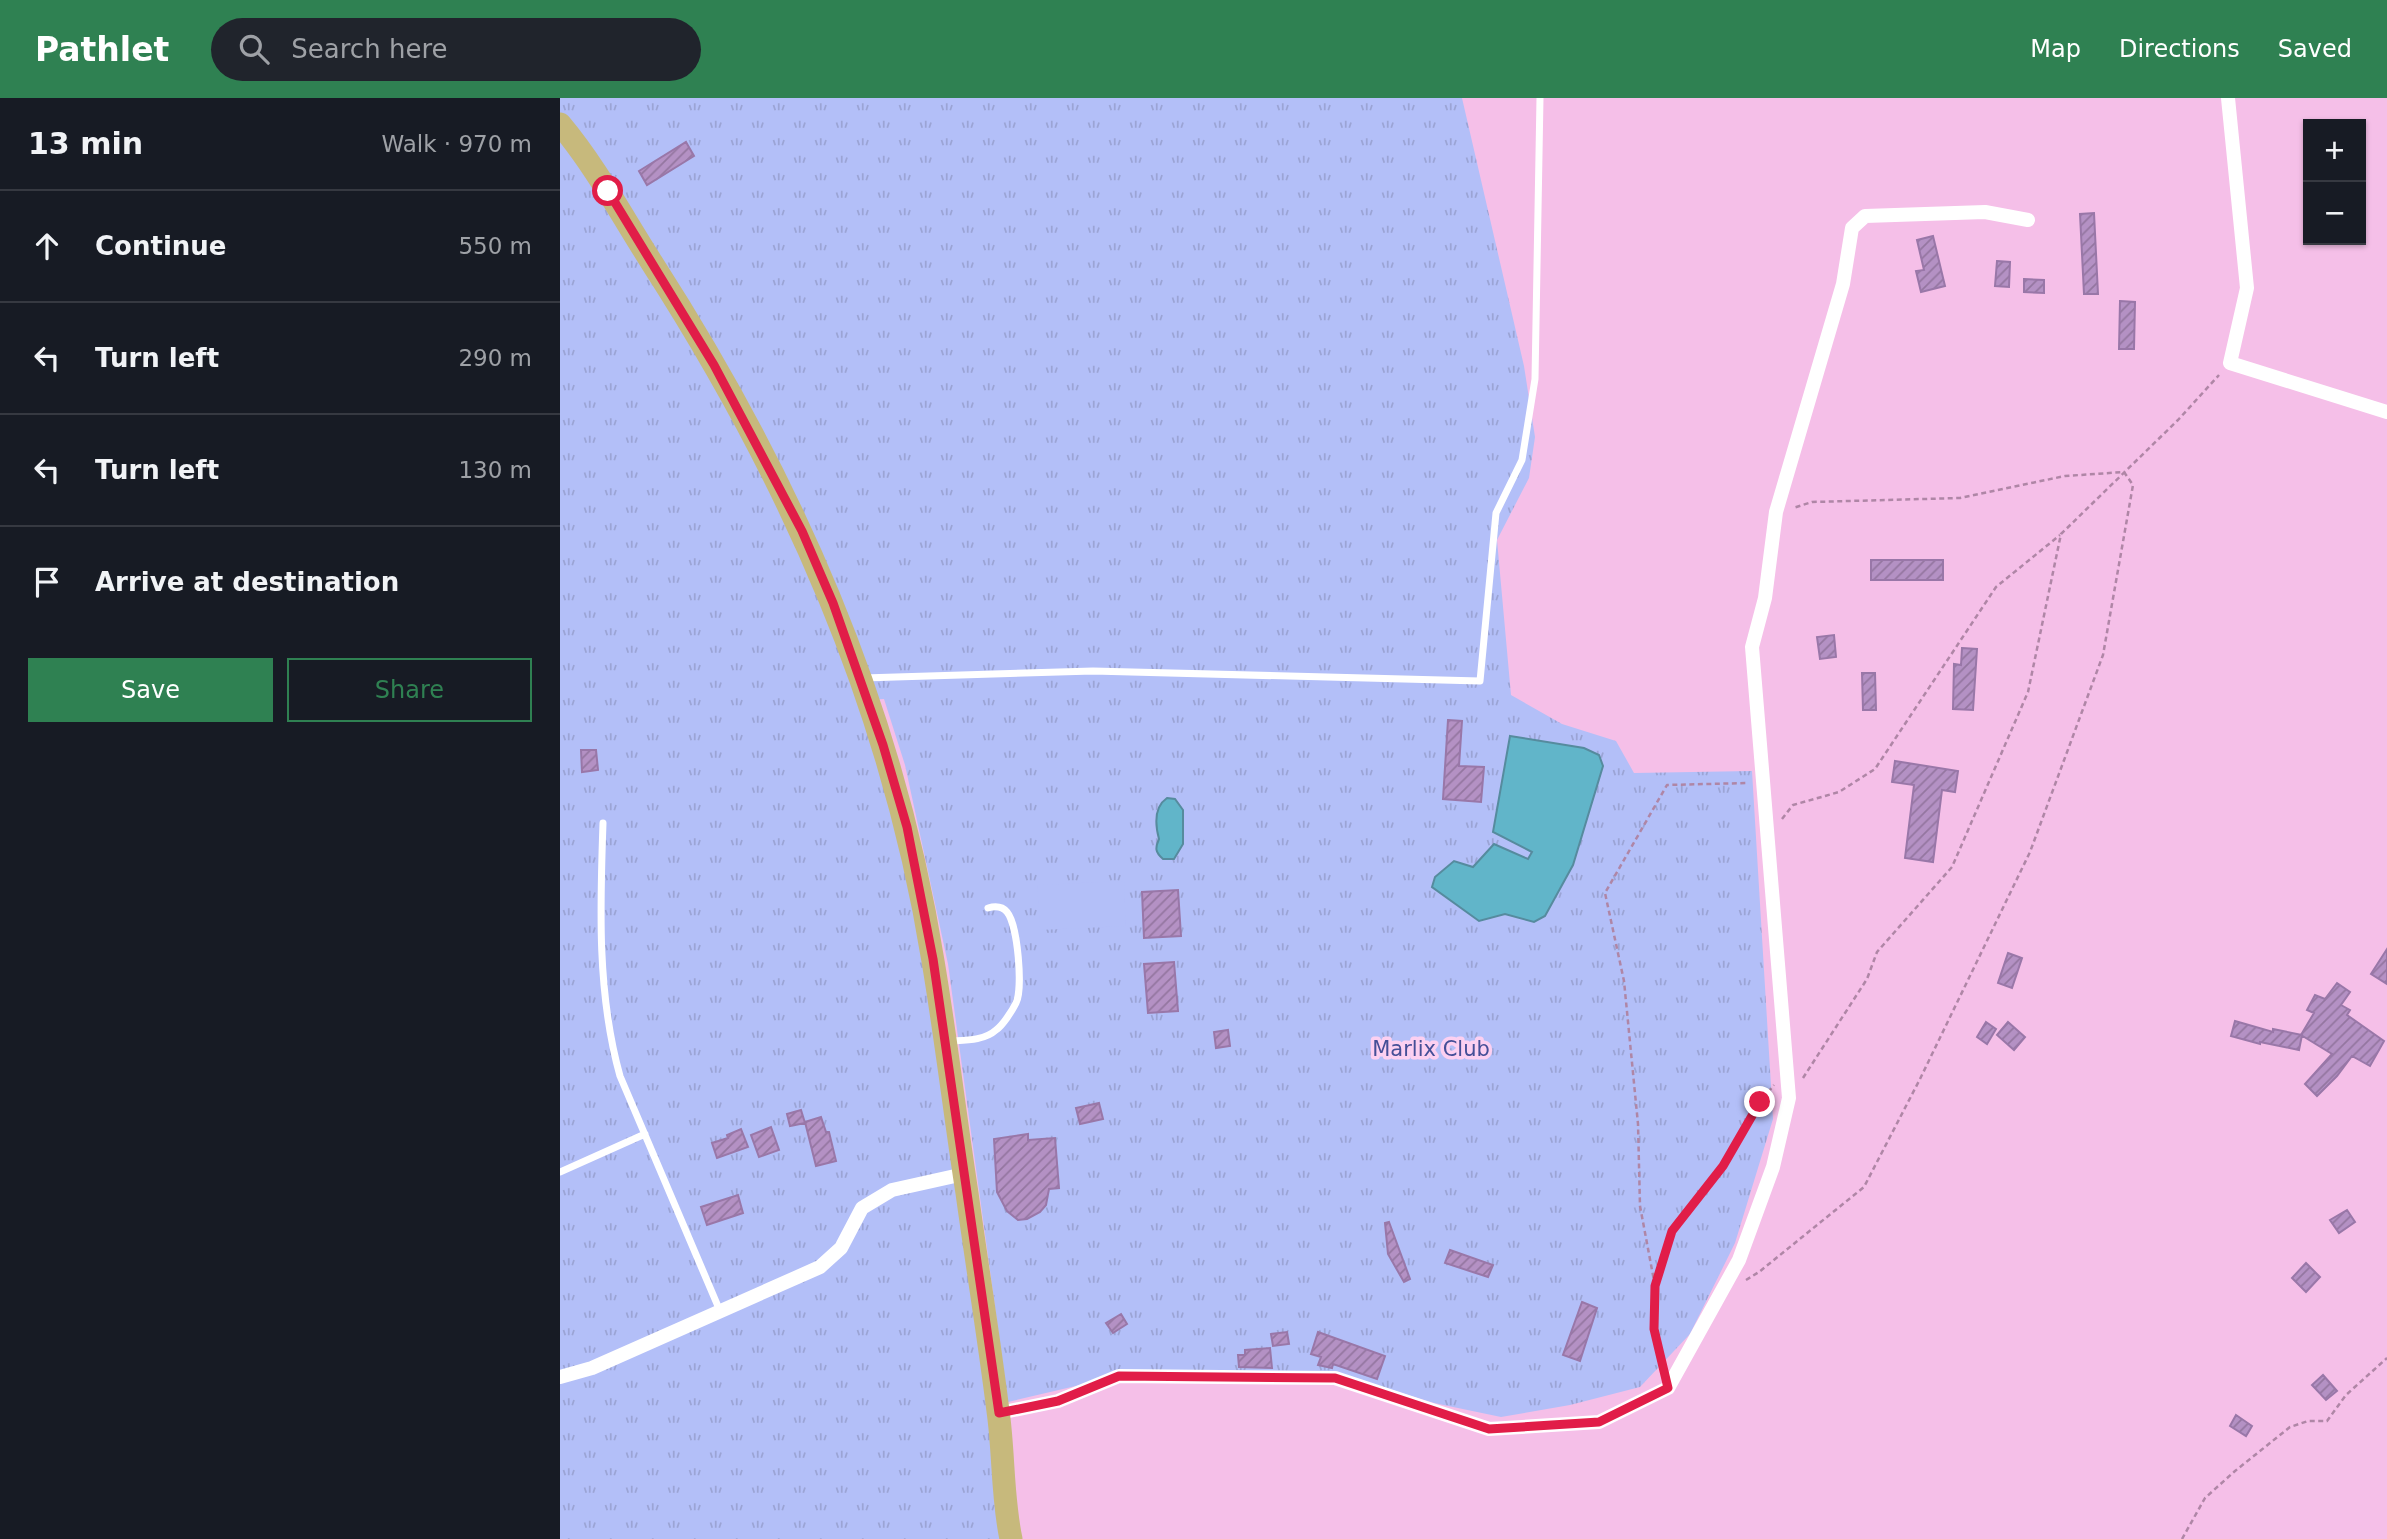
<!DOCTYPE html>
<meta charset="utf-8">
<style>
:root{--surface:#171b24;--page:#20242c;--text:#f1f3f6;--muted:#9ea1a6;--line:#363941;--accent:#2f8152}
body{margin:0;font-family:"DejaVu Sans",sans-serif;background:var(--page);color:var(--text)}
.controls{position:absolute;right:21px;top:21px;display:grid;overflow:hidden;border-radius:0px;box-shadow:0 2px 5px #0004}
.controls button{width:63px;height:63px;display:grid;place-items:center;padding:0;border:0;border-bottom:2px solid var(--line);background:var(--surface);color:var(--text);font:35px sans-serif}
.stop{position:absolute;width:21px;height:21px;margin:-16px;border:5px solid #e11d48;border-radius:50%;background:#fff}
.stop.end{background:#e11d48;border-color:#fff;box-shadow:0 2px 7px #0008}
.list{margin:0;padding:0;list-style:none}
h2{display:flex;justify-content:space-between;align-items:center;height:91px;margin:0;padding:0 28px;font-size:30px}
h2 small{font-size:23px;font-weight:400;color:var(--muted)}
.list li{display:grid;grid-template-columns:46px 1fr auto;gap:21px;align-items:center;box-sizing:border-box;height:112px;padding:0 28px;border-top:2px solid var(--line)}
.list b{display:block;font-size:26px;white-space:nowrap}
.list em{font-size:23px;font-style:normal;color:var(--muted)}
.actions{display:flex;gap:14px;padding:21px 28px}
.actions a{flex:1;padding:16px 0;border:2px solid var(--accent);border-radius:0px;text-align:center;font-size:24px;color:var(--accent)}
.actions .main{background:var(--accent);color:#fff}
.icon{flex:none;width:38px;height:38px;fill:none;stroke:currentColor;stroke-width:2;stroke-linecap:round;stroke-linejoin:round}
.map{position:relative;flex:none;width:1827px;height:1441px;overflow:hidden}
header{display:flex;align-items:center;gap:42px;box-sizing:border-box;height:98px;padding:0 35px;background:var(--accent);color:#fff}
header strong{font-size:33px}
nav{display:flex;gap:38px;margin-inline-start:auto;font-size:24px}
.search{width:490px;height:63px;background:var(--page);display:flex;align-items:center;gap:18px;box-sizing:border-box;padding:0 24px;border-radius:38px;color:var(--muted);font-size:26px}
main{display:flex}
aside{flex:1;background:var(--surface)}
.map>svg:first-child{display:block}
.grass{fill:url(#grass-tufts)}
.pitch{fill:#b3bff8}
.water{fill:#61b5c9;stroke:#568b9e;stroke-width:2}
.building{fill:url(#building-hatch);stroke:#9977a8;stroke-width:2}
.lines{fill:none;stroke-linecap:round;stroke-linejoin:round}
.path{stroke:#af86a6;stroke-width:2.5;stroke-dasharray:5 3.5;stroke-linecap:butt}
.service{stroke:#fff;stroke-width:7}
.minor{stroke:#fff;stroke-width:14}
.primary{stroke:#c7b97c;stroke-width:23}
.route{stroke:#e11d48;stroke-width:9}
.labels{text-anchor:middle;stroke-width:7;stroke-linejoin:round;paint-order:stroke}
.park-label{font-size:21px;fill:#454f97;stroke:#fcd0f1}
</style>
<header>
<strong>Pathlet</strong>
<div class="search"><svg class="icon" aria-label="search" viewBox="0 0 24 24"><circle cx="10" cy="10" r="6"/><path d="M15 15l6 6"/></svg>Search here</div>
<nav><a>Map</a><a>Directions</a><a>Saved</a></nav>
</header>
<main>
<aside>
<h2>13 min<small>Walk · 970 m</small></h2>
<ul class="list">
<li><svg class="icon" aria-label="ahead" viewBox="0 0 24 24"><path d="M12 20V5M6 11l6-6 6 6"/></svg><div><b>Continue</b></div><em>550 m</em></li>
<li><svg class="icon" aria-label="left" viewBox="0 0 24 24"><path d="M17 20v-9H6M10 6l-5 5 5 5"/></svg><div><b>Turn left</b></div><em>290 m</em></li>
<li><svg class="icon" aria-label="left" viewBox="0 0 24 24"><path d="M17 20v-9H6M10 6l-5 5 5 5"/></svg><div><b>Turn left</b></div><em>130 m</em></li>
<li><svg class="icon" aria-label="arrive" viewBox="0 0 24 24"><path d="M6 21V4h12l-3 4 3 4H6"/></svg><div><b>Arrive at destination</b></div></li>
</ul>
<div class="actions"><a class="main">Save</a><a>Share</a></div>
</aside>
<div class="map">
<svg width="1827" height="1441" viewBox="0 0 1827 1441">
<defs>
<pattern id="grass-tufts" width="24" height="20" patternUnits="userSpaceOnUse" patternTransform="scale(1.75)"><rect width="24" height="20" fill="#b3bff8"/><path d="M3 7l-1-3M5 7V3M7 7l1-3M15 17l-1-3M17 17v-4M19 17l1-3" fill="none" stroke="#9ba4d5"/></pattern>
<pattern id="building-hatch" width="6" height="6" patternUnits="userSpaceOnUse" patternTransform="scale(1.75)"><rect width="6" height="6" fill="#b491c4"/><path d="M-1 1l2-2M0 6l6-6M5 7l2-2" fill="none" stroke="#9476a0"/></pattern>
</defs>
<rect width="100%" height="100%" fill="#f5bfe8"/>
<path class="grass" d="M 0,0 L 902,0 L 964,268 L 975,339 L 969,380 L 937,442 L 951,597 L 1002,626 L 1056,643 L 1074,675 L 1192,673 L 1213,1021 L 1175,1145 L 1130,1236 L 1080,1289 L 1010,1307 L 941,1319 L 874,1305 L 780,1276 L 584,1272 L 448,1304 L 388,866 L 345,667 L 324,601 L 309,602 L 358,784 L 451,1441 L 0,1441 Z"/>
<path class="pitch" d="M 564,783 L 566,828 L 480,832 L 477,787 Z"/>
<path class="water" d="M 950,638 L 1024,650 L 1039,657 L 1043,668 L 1013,767 L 985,818 L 974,824 L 945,816 L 919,823 L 872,789 L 875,779 L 894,763 L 913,769 L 934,746 L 968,761 L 972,754 L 933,734 Z
M 607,700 L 615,701 L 623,712 L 623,746 L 614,761 L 603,761 C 595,754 595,750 599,741 C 595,726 594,709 607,700 Z"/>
<path class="building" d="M 126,44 L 134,58 L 87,87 L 79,73 Z
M 1534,115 L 1538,196 L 1524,196 L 1520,116 Z
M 1373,138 L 1385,188 L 1361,194 L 1356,173 L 1364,172 L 1357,142 Z
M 1437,163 L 1450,164 L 1449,189 L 1435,188 Z
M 1464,181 L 1484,182 L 1484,195 L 1464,194 Z
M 1560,203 L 1575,204 L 1574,251 L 1559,251 Z
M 1311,462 L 1383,462 L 1383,482 L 1311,482 Z
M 1274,537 L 1276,559 L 1260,561 L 1257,539 Z
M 1402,550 L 1417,551 L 1413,612 L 1393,611 L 1394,566 L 1401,567 Z
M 1302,575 L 1315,575 L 1316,612 L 1303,612 Z
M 888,622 L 902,623 L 899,668 L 924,669 L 921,704 L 883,701 Z
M 21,652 L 36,652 L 38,672 L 22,674 Z
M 1335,663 L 1398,673 L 1395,694 L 1382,692 L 1373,764 L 1345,760 L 1354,687 L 1332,684 Z
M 618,792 L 621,838 L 584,840 L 582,794 Z
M 1827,851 L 1827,886 L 1811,876 Z
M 1448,855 L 1462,860 L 1452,890 L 1438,885 Z
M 614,864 L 618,913 L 588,915 L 584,866 Z
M 1777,885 L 1790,894 L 1781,907 L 1790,912 L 1787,917 L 1824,943 L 1810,968 L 1792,958 L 1777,978 L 1757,998 L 1745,986 L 1772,956 L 1741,937 L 1754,915 L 1747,912 L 1755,897 L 1765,901 Z
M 1675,923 L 1713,934 L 1713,931 L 1742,937 L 1739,952 L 1700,944 L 1700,946 L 1671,938 Z
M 1426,924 L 1436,931 L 1427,946 L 1417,939 Z
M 1448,924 L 1465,939 L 1454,952 L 1437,937 Z
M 668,932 L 670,948 L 656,950 L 654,934 Z
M 539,1005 L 543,1021 L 520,1026 L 516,1010 Z
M 241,1012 L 245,1025 L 230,1028 L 227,1016 Z
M 261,1019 L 266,1034 L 269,1034 L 276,1063 L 256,1068 L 245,1024 Z
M 211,1029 L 219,1052 L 199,1059 L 191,1037 Z
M 181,1031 L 188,1049 L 157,1060 L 152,1045 L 168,1040 L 167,1037 Z
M 468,1036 L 468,1042 L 495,1040 L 499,1090 L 489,1091 L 486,1107 L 480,1114 L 467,1121 L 458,1122 L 447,1113 L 437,1094 L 434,1041 Z
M 178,1097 L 183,1115 L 147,1127 L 141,1109 Z
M 1787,1112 L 1795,1124 L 1779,1135 L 1770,1122 Z
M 829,1124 L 850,1181 L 844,1184 L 828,1156 L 825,1125 Z
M 890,1152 L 933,1167 L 928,1179 L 885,1165 Z
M 1746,1165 L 1760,1179 L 1746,1194 L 1732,1180 Z
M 1022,1204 L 1037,1210 L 1020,1263 L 1003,1257 Z
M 561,1216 L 567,1226 L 553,1235 L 546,1225 Z
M 727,1234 L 729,1246 L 713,1248 L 711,1236 Z
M 758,1234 L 825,1258 L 817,1281 L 773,1266 L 772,1270 L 758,1267 L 761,1259 L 751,1256 Z
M 710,1250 L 712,1270 L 679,1269 L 678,1257 L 685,1257 L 685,1252 Z
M 1763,1277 L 1777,1293 L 1766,1302 L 1752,1287 Z
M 1676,1317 L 1692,1328 L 1686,1338 L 1670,1328 Z"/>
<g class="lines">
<path class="path" d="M 1222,721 L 1233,707 L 1279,694 L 1315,671 L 1436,489 L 1500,437
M 1243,980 L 1307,881 L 1317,854 L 1392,769 L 1468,594 L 1501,436 L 1618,322 L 1659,277
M 1186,1182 L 1199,1174 L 1304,1089 L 1360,981 L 1470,754 L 1543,557 L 1573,387 L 1564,374 L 1505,378 L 1400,400 L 1252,404 L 1233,410
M 1095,1188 L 1080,1108 L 1078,1026 L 1064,883 L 1045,795 L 1107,687 L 1188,685
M 1103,1266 L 1094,1231 L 1095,1188 L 1112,1133 L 1162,1068 L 1200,1004 L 1214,987
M 1622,1441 L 1645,1400 L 1675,1373 L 1730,1329 L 1748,1323 L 1767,1323 L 1786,1297 L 1827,1260"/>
<path class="service" d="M 303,580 L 533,573 L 920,583 L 936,415 L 962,362 L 975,281 L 980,0
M 43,725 C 40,809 37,896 60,978 L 160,1213
M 389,943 C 404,942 424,943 436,932 C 443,927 452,913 456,905 C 463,891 458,827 447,814 C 442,808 435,808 428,810
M 0,1074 L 85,1036"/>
<path class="minor" d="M 1668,0 L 1687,190 L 1670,265 L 1827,314
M 0,1279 L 32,1270 L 260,1169 L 281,1150 L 302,1110 L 332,1092 L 404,1076
M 439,1315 L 498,1303 L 559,1278 L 775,1280 L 929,1331 L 1039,1324 L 1108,1290 L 1179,1162 L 1213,1069 L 1229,1000 L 1192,549 L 1205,500 L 1216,414 L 1283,186 L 1292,130 L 1305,118 L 1425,114 L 1468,122"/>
<path class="primary" d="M 0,26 C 36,69 62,118 92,165 C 231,381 332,608 373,863 C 386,940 395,1018 407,1095 C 417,1168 429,1240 438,1313 C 444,1355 442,1399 451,1441"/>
</g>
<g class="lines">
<path class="route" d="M 48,93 L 154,267 L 242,433 L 273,505 L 323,647 L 347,729 L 373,861 L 439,1315 L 498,1303 L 559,1278 L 775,1280 L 929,1331 L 1039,1324 L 1108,1290 L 1094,1231 L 1095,1188 L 1112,1133 L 1163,1068 L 1200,1004"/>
</g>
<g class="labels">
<g class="park-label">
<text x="871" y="958">Marlix Club</text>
</g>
</g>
</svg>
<div class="controls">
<button>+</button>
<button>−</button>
</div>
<div class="stop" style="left:48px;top:93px"></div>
<div class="stop end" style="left:1200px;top:1004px"></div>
</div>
</main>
